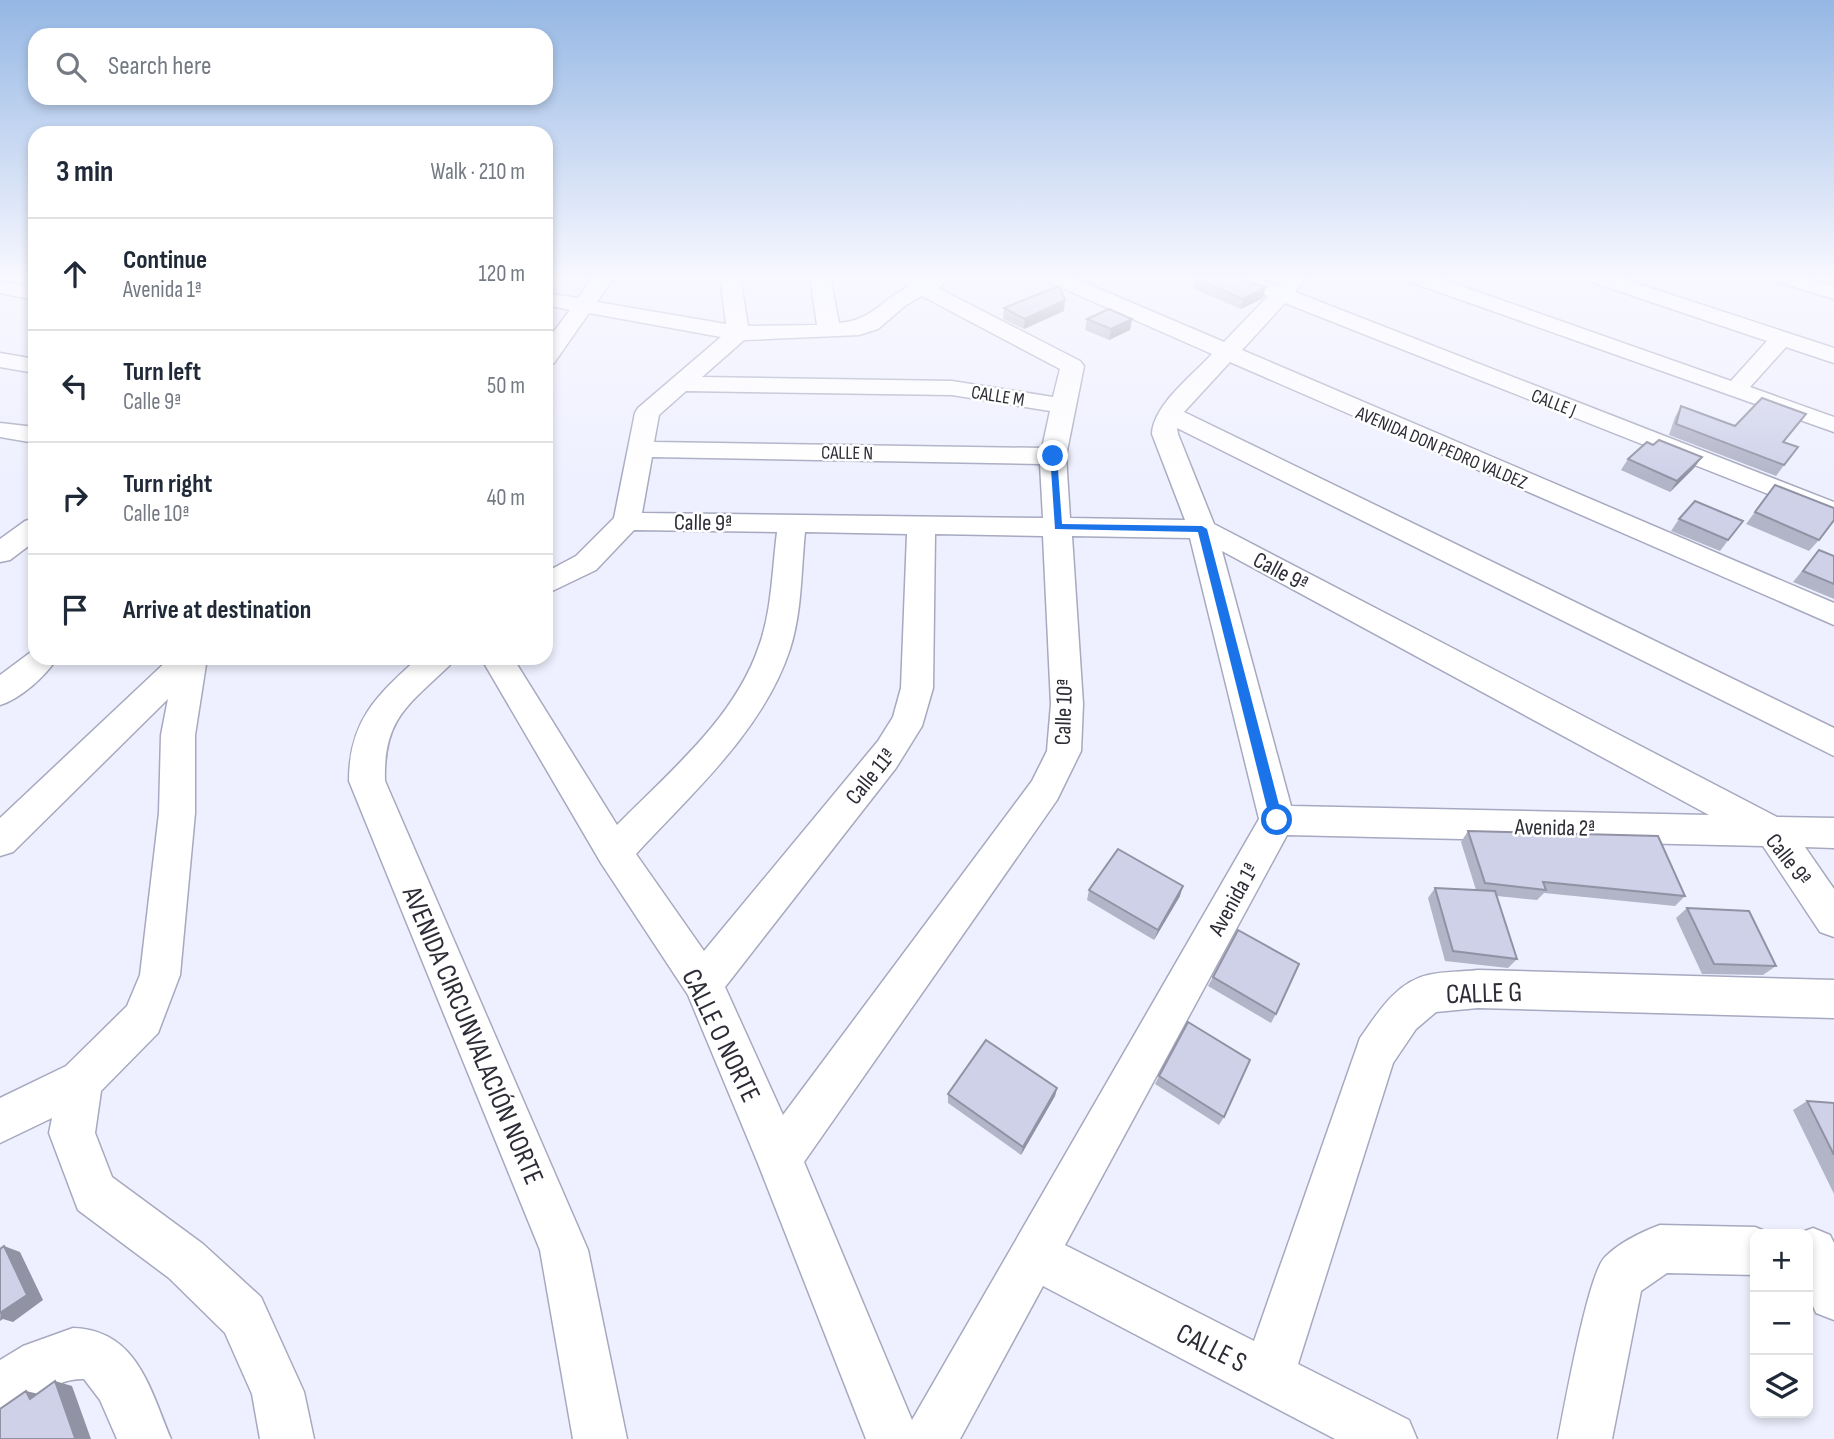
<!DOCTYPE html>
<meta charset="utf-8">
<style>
:root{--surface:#fff;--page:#f2f2f3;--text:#1f2937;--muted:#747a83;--line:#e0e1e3}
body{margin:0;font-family:"Sofia Sans Condensed",sans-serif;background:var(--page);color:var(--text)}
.controls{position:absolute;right:21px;bottom:21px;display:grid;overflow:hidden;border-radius:14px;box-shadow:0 4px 10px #0003}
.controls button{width:63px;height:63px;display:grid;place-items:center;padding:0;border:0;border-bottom:2px solid var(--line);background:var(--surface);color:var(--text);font:35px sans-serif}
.stop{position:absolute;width:21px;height:21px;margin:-16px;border:5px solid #1a73e8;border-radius:50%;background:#fff}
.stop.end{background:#1a73e8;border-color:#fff;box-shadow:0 2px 7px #0008}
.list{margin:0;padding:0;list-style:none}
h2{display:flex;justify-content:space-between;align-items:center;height:91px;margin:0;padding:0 28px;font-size:30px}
h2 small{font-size:23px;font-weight:400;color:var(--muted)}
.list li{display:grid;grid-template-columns:46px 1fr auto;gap:21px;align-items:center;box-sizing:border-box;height:112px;padding:0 28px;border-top:2px solid var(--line)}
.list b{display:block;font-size:26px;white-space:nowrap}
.list p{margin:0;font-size:23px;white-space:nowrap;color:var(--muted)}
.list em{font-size:23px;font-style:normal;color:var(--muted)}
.icon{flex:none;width:38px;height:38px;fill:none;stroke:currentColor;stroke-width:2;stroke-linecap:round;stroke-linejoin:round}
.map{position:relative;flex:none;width:1834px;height:1439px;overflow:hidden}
.search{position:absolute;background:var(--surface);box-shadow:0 4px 10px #0003;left:28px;top:28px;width:525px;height:77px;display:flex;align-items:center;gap:18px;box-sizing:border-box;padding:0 24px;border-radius:21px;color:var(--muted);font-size:26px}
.panel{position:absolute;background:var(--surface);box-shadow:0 4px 10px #0003;left:28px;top:126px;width:525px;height:539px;border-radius:21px}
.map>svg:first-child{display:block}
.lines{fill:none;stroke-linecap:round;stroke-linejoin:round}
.minor-casing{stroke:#a6a9bf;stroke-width:3}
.minor{fill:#fff;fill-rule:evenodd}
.wall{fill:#b2b4c8}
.shaded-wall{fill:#9192a3}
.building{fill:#cfd1e9;stroke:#9192a3;stroke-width:2}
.route{fill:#1a73e8}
.labels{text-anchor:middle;stroke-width:5;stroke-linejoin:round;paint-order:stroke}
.far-street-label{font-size:19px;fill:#2c2d36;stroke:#fff}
.street-label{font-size:23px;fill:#2c2d36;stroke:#fff}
.near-street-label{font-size:28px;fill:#2c2d36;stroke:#fff}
</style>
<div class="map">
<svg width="1834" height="1439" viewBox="0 0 1834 1439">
<rect width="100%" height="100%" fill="#eff0ff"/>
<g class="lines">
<defs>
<path id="minor" d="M 594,276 L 615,276 L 597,302 L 726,324 L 720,276 L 740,276 L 748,326 L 817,325 L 810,276 L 830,276 L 839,323 C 873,320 879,301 908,287 L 898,276 L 920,276 L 924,279 L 946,276 L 948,280 L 938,288 L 1080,361 L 1084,366 L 1066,456 L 1070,518 L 1185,520 L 1152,434 C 1153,405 1193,375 1212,354 L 1044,280 L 1041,276 L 1069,276 L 1224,342 L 1268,296 L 1228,280 L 1225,276 L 1254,276 L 1278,286 L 1287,276 L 1309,276 L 1295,292 L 1834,502 L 1834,520 L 1285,303 L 1242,350 L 1834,603 L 1834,625 L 1230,362 L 1184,412 L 1834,728 L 1834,756 L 1177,428 L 1178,434 L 1214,524 L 1777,817 L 1834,818 L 1834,848 L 1805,847 L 1834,889 L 1834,937 L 1820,932 L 1763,846 L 1287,835 L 1065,1245 L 1254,1341 L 1360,1038 C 1377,1014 1396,982 1428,975 C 1444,971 1462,972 1478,970 L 1834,980 L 1834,1018 L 1478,1008 L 1436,1012 L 1416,1029 L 1393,1063 L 1298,1364 L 1409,1420 L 1417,1439 L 1335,1439 L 1043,1286 L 960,1439 L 866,1439 L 757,1161 L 688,995 L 601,863 L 481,658 L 513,658 L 617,825 C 668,773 733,720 758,649 C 772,612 772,571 777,532 L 634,530 L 596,570 L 546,594 L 546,572 L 576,556 L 614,518 L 635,413 L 638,408 L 721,337 L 589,313 L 554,363 L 546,365 L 546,342 L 570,310 L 546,305 L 546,293 L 578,298 ZM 922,296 L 1060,369 L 1053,397 L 952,381 L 702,377 L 744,340 L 859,335 L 878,329 L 906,305 ZM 686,391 L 952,395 L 1050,411 L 1042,448 L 654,442 L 659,415 ZM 652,457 L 1040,464 L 1043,518 L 642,513 ZM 805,532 L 907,534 L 901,688 L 893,717 L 878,741 L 704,951 L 636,854 C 693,792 763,731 790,649 C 802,612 801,571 805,532 ZM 935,534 L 1043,536 L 1051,704 L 1047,751 L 1032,781 L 783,1115 L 725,987 L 896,768 L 922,726 L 933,688 ZM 1072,536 L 1190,538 L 1259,819 L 912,1420 L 804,1162 L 1057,800 L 1081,751 L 1083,704 ZM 1222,551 L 1709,815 L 1291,806 Z
M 1402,276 L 1433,276 L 1731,381 L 1767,341 L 1586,280 L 1583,276 L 1614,276 L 1834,348 L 1834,363 L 1786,347 L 1750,387 L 1834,417 L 1834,432 L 1405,280 Z
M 1768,276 L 1801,276 L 1834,286 L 1834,299 L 1771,280 Z
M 0,281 L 35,288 L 35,300 L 0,293 Z
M 0,353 L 35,359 L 35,373 L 0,367 Z
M 0,423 L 35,427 L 35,443 L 0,437 Z
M 35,518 L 35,541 L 10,560 L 0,562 L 0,539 L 25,521 Z
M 35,649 L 35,658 L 57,658 C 46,676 20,699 0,705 L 0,675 Z
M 170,658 L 207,658 L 195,735 L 195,813 L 180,975 L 158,1033 L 101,1091 L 95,1133 L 112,1177 L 203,1244 L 261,1297 L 304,1392 L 314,1439 L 260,1439 L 252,1394 L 225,1333 L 169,1278 L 78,1210 L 49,1133 L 52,1118 L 0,1143 L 0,1098 L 66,1066 L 127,1006 L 140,975 L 159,813 L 161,735 L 168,699 L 13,852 L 0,856 L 0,818 Z
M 418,658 L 454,658 L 449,666 C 408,705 383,719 385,781 L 588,1250 L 627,1439 L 573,1439 L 540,1250 L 349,781 C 349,721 376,696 418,658 Z
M 1660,1225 L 1755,1227 L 1772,1234 L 1755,1234 L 1755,1275 L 1667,1273 L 1641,1291 L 1612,1439 L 1558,1439 C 1564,1409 1588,1273 1605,1257 C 1619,1243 1641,1232 1660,1225 Z
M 1813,1228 L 1830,1235 L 1834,1243 L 1834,1320 L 1816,1313 L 1808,1294 L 1808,1234 L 1797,1234 Z
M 73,1328 C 137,1330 150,1389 171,1439 L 117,1439 L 100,1400 L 84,1379 C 51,1378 29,1406 0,1418 L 0,1360 L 23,1346 Z"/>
</defs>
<use href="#minor" class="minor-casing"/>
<use href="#minor" class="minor"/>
</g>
<path class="wall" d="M 1197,276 L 1263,298 L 1241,309 L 1194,289 Z
M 1830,276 L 1834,276 L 1834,284 L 1827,281 Z
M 1004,308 L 1064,311 L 1024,329 L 1003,319 Z
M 1087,319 L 1132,319 L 1130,330 L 1109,340 L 1085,330 Z
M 1681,406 L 1735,426 L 1798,447 L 1776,476 L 1669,435 L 1675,417 Z
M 1653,445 L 1702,457 L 1694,468 L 1670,492 L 1621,470 L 1628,459 Z
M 1775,485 L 1819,540 L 1809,551 L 1746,524 Z
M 1679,519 L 1743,521 L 1720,551 L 1671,531 Z
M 1819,550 L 1834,556 L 1834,599 L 1793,582 Z
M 1468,831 L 1685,896 L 1675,906 L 1544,893 L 1537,900 L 1497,896 L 1517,959 L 1508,968 L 1445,961 L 1428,898 L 1435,888 L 1476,890 L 1461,842 Z
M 1089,890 L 1180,896 L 1154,940 L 1087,900 Z
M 1687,908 L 1776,966 L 1763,975 L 1702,974 L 1676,918 Z
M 1213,977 L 1276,1014 L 1271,1023 L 1208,986 Z
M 1159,1076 L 1224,1117 L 1219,1125 L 1155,1084 Z
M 1057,1088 L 1055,1096 L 1021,1155 L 948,1103 L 948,1094 Z
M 1807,1101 L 1834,1103 L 1834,1194 L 1793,1110 Z"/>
<path class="shaded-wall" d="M 1266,287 L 1263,298 L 1241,309 L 1243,299 Z
M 1065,300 L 1064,311 L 1024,329 L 1025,319 Z
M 1132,319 L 1130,330 L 1109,340 L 1111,329 Z
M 1702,457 L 1694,468 L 1670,492 L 1677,481 Z
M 1183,886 L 1180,896 L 1154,940 L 1158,930 Z
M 1057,1088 L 1055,1096 L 1021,1155 L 1023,1147 Z
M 4,1246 L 20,1252 L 43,1300 L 13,1322 L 3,1319 L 0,1321 Z
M 55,1381 L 72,1386 L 91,1439 L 74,1439 Z
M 26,1391 L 43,1395 L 30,1399 Z"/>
<path class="building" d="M 1197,276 L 1232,276 L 1266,287 L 1243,299 L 1196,279 Z
M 1059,286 L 1065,300 L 1025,319 L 1004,308 Z
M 1109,309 L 1132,319 L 1111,329 L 1087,319 Z
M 1762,398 L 1806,414 L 1783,442 L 1798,447 L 1784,465 L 1676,424 L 1681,406 L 1735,426 Z
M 1659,440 L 1702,457 L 1677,481 L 1628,459 L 1647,442 L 1653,445 Z
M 1775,485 L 1834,508 L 1834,520 L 1819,540 L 1755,512 Z
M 1695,501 L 1743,521 L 1728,540 L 1679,519 Z
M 1819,550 L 1834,556 L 1834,584 L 1803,571 Z
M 1468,831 L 1658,836 L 1685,896 L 1543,882 L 1546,890 L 1485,883 Z
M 1118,849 L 1183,886 L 1158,930 L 1089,890 Z
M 1435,888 L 1495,891 L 1517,959 L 1453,951 Z
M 1687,908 L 1749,911 L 1776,966 L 1714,964 Z
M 1238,930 L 1299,964 L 1276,1014 L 1213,977 Z
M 1188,1022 L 1250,1060 L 1224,1117 L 1159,1076 Z
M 986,1040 L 1057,1088 L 1023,1147 L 948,1094 Z
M 1807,1101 L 1834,1103 L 1834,1155 Z
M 4,1246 L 27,1295 L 0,1313 L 0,1249 Z
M 55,1381 L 75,1438 L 74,1439 L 0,1439 L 0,1409 L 26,1391 L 30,1399 Z"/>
<linearGradient id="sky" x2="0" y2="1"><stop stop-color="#95b7e4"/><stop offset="0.58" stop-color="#f8f8ff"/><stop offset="1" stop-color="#f8f8ff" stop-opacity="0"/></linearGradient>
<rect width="1834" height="478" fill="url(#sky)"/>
<path class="route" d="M 1050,454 L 1057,456 L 1062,524 L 1202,526 L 1207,529 L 1283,820 L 1281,824 L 1272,824 L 1270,820 L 1198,532 L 1055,529 Z"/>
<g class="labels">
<g class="far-street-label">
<text transform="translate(998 395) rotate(9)" y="7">CALLE M</text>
<text transform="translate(1554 402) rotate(21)" y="7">CALLE J</text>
<text transform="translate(1442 447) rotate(23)" y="7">AVENIDA DON PEDRO VALDEZ</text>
<text transform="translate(847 452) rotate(1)" y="7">CALLE N</text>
</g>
<g class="street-label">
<text transform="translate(703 522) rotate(1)" y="8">Calle 9ª</text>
<text transform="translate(1281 571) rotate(28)" y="8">Calle 9ª</text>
<text transform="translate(1063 712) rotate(-88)" y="8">Calle 10ª</text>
<text transform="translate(870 776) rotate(-51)" y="8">Calle 11ª</text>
<text transform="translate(1555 827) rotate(1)" y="8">Avenida 2ª</text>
<text transform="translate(1789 859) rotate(52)" y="8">Calle 9ª</text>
<text transform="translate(1233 899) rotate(-61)" y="8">Avenida 1ª</text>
</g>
<g class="near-street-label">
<text transform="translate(1484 992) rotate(-2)" y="10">CALLE G</text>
<text transform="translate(474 1035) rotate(67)" y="10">AVENIDA CIRCUNVALACIÓN NORTE</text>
<text transform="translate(722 1035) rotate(64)" y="10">CALLE O NORTE</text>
<text transform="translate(1212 1347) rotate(27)" y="10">CALLE S</text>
</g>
</g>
</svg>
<div class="controls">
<button>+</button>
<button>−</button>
<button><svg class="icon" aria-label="layers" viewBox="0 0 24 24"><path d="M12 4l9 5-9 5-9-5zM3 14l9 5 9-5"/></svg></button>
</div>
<div class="stop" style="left:1277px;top:820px"></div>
<div class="stop end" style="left:1053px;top:456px"></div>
<div class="search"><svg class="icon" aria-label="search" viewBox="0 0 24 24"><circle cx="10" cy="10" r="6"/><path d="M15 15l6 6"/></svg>Search here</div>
<section class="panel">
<h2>3 min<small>Walk · 210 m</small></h2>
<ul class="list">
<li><svg class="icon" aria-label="ahead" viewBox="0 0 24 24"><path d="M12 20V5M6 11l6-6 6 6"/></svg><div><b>Continue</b><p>Avenida 1ª</p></div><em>120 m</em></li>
<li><svg class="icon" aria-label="left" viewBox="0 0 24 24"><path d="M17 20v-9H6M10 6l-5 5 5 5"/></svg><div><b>Turn left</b><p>Calle 9ª</p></div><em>50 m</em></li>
<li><svg class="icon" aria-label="right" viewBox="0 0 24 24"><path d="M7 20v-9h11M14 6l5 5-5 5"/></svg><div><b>Turn right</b><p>Calle 10ª</p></div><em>40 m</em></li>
<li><svg class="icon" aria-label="arrive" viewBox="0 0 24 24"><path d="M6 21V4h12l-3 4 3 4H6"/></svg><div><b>Arrive at destination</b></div></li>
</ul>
</section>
</div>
